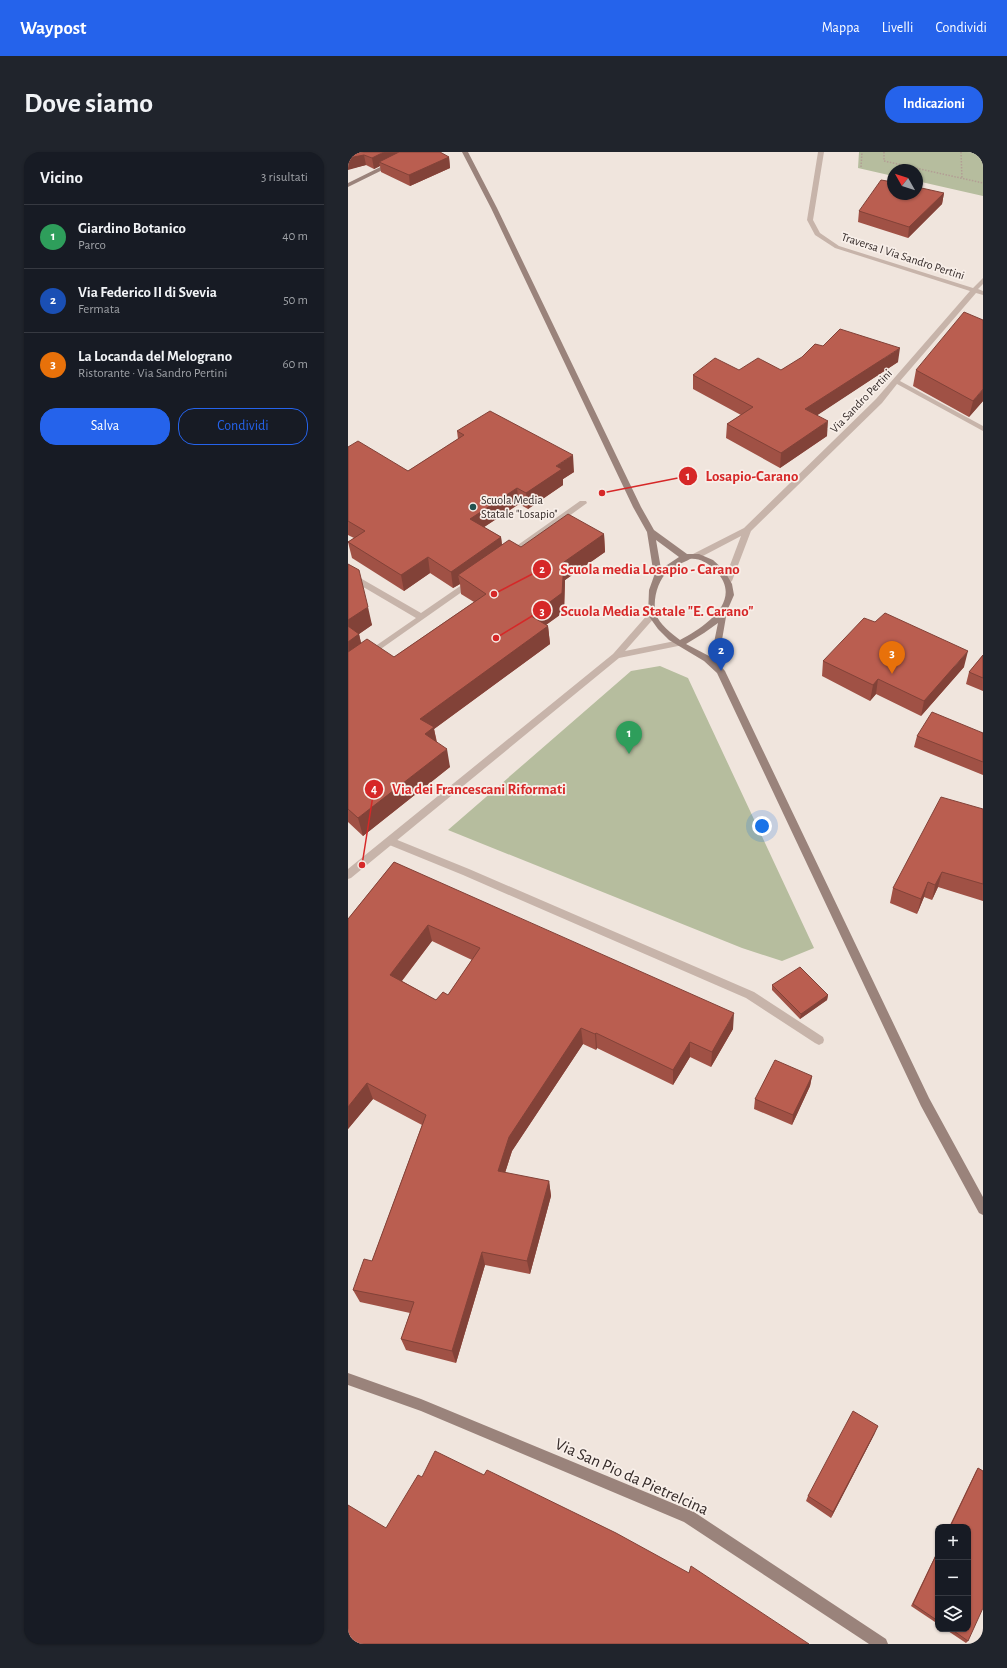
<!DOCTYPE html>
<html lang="it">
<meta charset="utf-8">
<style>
:root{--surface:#171b24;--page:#20242c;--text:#f1f3f6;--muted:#9ea1a6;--line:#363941;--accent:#2563eb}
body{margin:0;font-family:"Alegreya Sans",sans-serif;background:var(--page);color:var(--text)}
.controls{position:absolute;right:12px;bottom:12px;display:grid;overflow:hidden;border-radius:8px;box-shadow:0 1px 3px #0004}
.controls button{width:36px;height:36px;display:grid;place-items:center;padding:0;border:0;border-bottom:1px solid var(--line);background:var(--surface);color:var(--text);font:20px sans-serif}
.compass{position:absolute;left:539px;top:12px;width:36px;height:36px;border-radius:50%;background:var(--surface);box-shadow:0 1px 3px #0004;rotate:309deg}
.you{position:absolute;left:414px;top:674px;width:14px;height:14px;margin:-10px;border:3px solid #fff;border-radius:50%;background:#1a73e8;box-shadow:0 0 0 6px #1a73e833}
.badge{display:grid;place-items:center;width:26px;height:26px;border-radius:50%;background:var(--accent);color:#fff;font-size:13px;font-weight:700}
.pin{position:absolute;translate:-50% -33px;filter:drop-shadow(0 1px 2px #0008)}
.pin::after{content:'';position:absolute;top:21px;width:14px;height:12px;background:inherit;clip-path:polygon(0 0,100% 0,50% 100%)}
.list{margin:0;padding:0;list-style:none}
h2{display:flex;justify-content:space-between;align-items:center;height:52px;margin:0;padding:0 16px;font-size:17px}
h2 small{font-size:13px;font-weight:400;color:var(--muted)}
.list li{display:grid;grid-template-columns:26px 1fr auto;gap:12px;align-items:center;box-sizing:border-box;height:64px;padding:0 16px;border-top:1px solid var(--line)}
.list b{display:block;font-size:15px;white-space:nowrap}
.list p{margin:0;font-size:13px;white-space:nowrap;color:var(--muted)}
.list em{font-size:13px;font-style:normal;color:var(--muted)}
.actions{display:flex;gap:8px;padding:12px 16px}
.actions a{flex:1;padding:9px 0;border:1px solid var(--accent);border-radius:16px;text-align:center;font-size:14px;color:var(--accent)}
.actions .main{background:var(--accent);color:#fff}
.icon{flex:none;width:22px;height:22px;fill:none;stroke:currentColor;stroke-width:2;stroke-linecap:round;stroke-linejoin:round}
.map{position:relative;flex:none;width:635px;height:1492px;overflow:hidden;border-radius:16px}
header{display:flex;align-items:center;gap:24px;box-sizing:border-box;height:56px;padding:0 20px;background:var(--accent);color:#fff}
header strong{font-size:19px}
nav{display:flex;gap:22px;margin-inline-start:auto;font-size:14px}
.intro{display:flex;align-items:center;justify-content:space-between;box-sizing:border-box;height:96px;padding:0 24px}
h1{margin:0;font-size:28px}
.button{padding:10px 18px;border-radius:16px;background:var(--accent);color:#fff;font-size:14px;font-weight:700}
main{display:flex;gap:24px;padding:0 24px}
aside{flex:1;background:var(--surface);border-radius:16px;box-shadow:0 1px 3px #0004}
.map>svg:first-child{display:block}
.green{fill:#b6bd9e}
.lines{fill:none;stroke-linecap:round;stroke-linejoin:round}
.path{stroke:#b29e94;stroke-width:1.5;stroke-dasharray:1.5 1.5;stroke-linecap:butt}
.lane{fill:#c7b4aa;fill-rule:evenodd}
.street{fill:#c7b4aa;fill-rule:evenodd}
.secondary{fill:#9a837b;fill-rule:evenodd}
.wall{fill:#a05145;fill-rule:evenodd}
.shaded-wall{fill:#824238}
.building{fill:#ba5e50;stroke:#824238;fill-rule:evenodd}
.poi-dot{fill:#225250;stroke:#f8efe9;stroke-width:1.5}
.labels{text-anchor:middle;stroke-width:3.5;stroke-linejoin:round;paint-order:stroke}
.far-street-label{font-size:12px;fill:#352b29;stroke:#f8efe9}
.far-poi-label{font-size:12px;fill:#352b29;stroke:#f8efe9;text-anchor:start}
.near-street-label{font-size:17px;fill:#352b29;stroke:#f8efe9}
.leader{fill:none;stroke:#d62828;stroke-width:1.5}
.callout-dot{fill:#d62828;stroke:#f8efe9;stroke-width:1.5}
.mark-label{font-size:12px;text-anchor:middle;font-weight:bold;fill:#fff}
.callout-label{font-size:15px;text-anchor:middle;font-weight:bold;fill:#d62828;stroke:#f8efe9;stroke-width:3.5;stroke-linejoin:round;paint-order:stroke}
</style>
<header>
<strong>Waypost</strong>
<nav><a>Mappa</a><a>Livelli</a><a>Condividi</a></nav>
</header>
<div class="intro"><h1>Dove siamo</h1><a class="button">Indicazioni</a></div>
<main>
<aside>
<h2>Vicino<small>3 risultati</small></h2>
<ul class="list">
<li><span class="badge" style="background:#2e9e5b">1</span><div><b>Giardino Botanico</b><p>Parco</p></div><em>40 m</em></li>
<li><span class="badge" style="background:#1a4fb4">2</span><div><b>Via Federico II di Svevia</b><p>Fermata</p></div><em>50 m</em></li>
<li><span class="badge" style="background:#e8710a">3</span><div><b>La Locanda del Melograno</b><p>Ristorante · Via Sandro Pertini</p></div><em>60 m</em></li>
</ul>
<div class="actions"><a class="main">Salva</a><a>Condividi</a></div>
</aside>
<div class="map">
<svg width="635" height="1492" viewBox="0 0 635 1492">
<rect width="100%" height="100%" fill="#f0e5dd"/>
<path class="green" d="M 511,0 L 635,0 L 635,44 L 569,29 L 569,18 L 545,18 L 545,24 L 510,16 Z
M 312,514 L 340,526 L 466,796 L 434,809 L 394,796 L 100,678 L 283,519 Z"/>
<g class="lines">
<path class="path" d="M 536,0 L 536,9 L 635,31
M 613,0 L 614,27
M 513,15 L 514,0"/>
<path class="lane" d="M 232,349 L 238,349 L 239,351 L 166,404 L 160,404 L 160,400 Z
M 0,419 L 73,461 L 121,428 L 127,428 L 128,430 L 0,520 L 0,513 L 68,466 L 0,426 Z
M 42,685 L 121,717 L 406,840 L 475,885 L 476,888 L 475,891 L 471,893 L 467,891 L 398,846 L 115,723 L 39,692 L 37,689 Z"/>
<path class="street" d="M 470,0 L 476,0 L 465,68 L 472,81 L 491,94 L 625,136 L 635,126 L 635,132 L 630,137 L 635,139 L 635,143 L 628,141 L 552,229 L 635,274 L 635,279 L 549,232 L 534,251 L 403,379 L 384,429 L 380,432 L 376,429 L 393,384 L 351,406 L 345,406 L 345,402 L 396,376 L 528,247 L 622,139 L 487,96 L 467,83 L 459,68 Z
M 304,460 L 307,461 L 307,465 L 277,499 L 332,488 L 336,491 L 335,493 L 271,506 L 3,726 L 0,727 L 0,717 L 265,502 L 301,461 Z"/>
<path class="secondary" d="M 63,0 L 71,0 L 0,35 L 0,31 Z
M 114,0 L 120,0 L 149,56 L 293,355 L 306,378 L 339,402 L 351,402 L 365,408 L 376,418 L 384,432 L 386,443 L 379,459 L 370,511 L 377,519 L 581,946 L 635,1045 L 635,1063 L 631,1061 L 573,954 L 369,521 L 356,509 L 321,488 L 310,477 L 300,463 L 301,438 L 306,424 L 299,380 L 285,355 L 143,56 ZM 308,388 L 331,405 L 313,417 ZM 342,407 C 351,406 360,411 367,418 C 397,448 357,475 332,488 C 324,482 311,472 308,462 C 304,448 310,428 320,419 C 327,413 335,411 342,407 ZM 370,471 L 363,505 L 338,492 L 356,481 Z
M 0,1221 L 73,1247 L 346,1360 L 538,1487 L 540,1492 L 521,1492 L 336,1370 L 73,1259 L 0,1233 Z"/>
</g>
<path class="wall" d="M 0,0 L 101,5 L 102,16 L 62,34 L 33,20 L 32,14 L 26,17 L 18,13 L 1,17 Z
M 596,41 L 594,52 L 560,86 L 510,70 L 511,59 Z
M 475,194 L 550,210 L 469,263 L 479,284 L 432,316 L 378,286 L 379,272 L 393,263 L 345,237 L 345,223 L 391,218 L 433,218 Z
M 568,218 L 635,249 L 621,265 L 565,234 Z
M 109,279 L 226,320 L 215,327 L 215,333 L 180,357 L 171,352 L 136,375 L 153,385 L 154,393 L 173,395 L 256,382 L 257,400 L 217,428 L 216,460 L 198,473 L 200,474 L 202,492 L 86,577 L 89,590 L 102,615 L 15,684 L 0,670 L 0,412 L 24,473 L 11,482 L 13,491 L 46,505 L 126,450 L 113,442 L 112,432 L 105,436 L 82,421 L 56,439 L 4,406 L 0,390 L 6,386 L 0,383 L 0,295 L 60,319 L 110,287 Z
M 635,503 L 635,539 L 618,532 L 621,520 Z
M 475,509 L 616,515 L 573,564 L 528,542 L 522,549 L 474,524 Z
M 635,581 L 635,623 L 566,595 L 569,584 Z
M 635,657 L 635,749 L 590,735 L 584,748 L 576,745 L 569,762 L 542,751 L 545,736 Z
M 46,710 L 385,877 L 363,915 L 342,905 L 325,933 L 249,896 L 248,898 L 235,892 L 164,999 L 157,1021 L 201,1029 L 203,1044 L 182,1122 L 137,1113 L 108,1211 L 58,1198 L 53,1187 L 62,1161 L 12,1150 L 5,1138 L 24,1109 L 74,973 L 25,947 L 0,977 L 0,767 ZM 84,789 L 124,808 L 100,843 L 88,848 L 54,829 Z
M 424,833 L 480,843 L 479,848 L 452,867 L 424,838 Z
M 464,924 L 462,934 L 444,973 L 406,957 L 407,947 Z
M 527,1281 L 483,1366 L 458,1349 L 460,1344 Z
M 630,1316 L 620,1489 L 618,1491 L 597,1477 L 620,1477 L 620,1375 L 601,1375 L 628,1319 Z
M 590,1398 L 590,1472 L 563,1454 Z"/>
<path class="shaded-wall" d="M 36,0 L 60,0 L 31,10 L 32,14 L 26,17 L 24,6 Z
M 16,3 L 18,13 L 0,18 L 0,6 Z
M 101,5 L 102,16 L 62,34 L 61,23 Z
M 596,41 L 594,52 L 560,86 L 561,75 Z
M 552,196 L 550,210 L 456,272 L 457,257 Z
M 635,237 L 635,249 L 621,265 L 625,249 Z
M 480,269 L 479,284 L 432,316 L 433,301 Z
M 225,303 L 226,320 L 215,327 L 215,333 L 180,357 L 178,341 L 208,314 Z
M 169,336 L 171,352 L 124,383 L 122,367 Z
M 256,382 L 257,400 L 217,428 L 216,460 L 185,482 L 183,464 L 216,410 Z
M 153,385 L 155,402 L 110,423 L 112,432 L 105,436 L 103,420 Z
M 80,405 L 82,421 L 56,439 L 53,423 Z
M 20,455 L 24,473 L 11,482 L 15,500 L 0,511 L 0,468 Z
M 200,474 L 202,492 L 86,577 L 89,593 L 80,600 L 72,567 Z
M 620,499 L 616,515 L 573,564 L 576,549 Z
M 530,527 L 528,542 L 522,549 L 525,533 Z
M 99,597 L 102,615 L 15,684 L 10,666 Z
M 594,720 L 590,735 L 584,748 L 587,733 Z
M 580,730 L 576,745 L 569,762 L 573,747 Z
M 80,773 L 84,789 L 46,839 L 42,823 Z
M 480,843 L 479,848 L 452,867 L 453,862 Z
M 386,861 L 385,877 L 363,915 L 364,900 Z
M 233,876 L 235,892 L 164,999 L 153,1033 L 150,1019 L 161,985 Z
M 248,881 L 249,896 L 248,898 L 247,882 Z
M 342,890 L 342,905 L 325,933 L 325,918 Z
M 464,924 L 462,934 L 444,973 L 445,963 Z
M 19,931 L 25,947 L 0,977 L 0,955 Z
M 201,1029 L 203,1044 L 182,1122 L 179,1109 Z
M 134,1100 L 137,1113 L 108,1211 L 104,1199 Z
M 530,1274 L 527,1281 L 483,1366 L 485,1360 Z"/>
<path class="building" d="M 0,0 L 36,0 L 24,6 L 16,3 L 0,6 Z
M 51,0 L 92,0 L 101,5 L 61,23 L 31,10 Z
M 533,28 L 545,30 L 545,42 L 569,42 L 569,35 L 596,41 L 561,75 L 511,59 Z
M 616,160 L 635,168 L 635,237 L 625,249 L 568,218 Z
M 492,177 L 552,196 L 457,257 L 480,269 L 433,301 L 379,272 L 405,255 L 345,223 L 367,206 L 391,218 L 410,206 L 433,218 L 454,205 L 467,192 L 475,194 Z
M 142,259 L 225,303 L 208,314 L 214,317 L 178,341 L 169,336 L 122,367 L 153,385 L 103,420 L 80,405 L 53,423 L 0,390 L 17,379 L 0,369 L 0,295 L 10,289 L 60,319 L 116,283 L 109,279 Z
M 220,362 L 256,382 L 216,410 L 214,441 L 183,464 L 200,474 L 72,567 L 86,575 L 77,582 L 99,597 L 10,666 L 0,657 L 0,500 L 19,487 L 46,505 L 138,442 L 110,423 L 161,388 L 173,395 Z
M 0,412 L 11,418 L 20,455 L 0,468 Z
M 537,461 L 620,499 L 576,549 L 530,527 L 525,533 L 475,509 L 516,466 L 527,470 Z
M 0,474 L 11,482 L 0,490 Z
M 635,503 L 635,526 L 621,520 Z
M 584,560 L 635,581 L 635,610 L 569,584 Z
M 593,645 L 635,657 L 635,732 L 594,720 L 587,733 L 580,730 L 573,747 L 545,736 Z
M 46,710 L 386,861 L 364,900 L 342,890 L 325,918 L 248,881 L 247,882 L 233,876 L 161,985 L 150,1019 L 201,1029 L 179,1109 L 134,1100 L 104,1199 L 53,1187 L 66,1150 L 5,1138 L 16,1107 L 24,1109 L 78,963 L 19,931 L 0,955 L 0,767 ZM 80,773 L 132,796 L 100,843 L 95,840 L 88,848 L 42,823 Z
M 452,815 L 480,843 L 453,862 L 424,833 Z
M 427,908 L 464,924 L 445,963 L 407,947 Z
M 505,1259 L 530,1274 L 485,1360 L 460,1344 Z
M 87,1299 L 136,1323 L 139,1318 L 268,1381 L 341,1421 L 343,1414 L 461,1492 L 0,1492 L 0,1353 L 38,1376 L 70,1323 L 74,1325 Z
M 630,1316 L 635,1319 L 635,1456 L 620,1489 L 603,1477 L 620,1477 L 620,1375 L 602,1375 Z
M 590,1399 L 590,1469 L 565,1452 Z"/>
<circle class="poi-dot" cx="125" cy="355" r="4"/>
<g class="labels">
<g class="far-street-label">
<text transform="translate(555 104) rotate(18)" y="4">Traversa I Via Sandro Pertini</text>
<text transform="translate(513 249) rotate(-46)" y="4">Via Sandro Pertini</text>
</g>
<g class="far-poi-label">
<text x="133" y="352">Scuola Media<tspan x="133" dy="14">Statale "Losapio"</tspan></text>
</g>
<g class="near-street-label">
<text transform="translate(284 1324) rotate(24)" y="6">Via San Pio da Pietrelcina</text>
</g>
</g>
<path class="leader" d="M254 341L340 324M146 442L194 417M148 486L194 458M14 713L26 637"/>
<g class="callout-dot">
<circle cx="254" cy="341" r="4"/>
<circle cx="146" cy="442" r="4"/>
<circle cx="148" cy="486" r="4"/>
<circle cx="14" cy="713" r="4"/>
<circle cx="340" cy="324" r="10"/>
<circle cx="194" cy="417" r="10"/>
<circle cx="194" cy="458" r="10"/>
<circle cx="26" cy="637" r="10"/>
</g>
<g class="mark-label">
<text x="340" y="328">1</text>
<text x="194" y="421">2</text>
<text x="194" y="463">3</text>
<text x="26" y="641">4</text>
</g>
<g class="callout-label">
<text x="404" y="329">Losapio-Carano</text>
<text x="302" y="422">Scuola media Losapio - Carano</text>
<text x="309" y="464">Scuola Media Statale "E. Carano"</text>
<text x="131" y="642">Via dei Francescani Riformati</text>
</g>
</svg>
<div class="controls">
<button>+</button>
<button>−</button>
<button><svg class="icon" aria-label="layers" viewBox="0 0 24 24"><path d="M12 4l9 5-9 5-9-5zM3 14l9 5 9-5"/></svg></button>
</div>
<svg class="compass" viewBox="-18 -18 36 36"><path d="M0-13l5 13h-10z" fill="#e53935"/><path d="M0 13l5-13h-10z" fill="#9ea1a6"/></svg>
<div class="you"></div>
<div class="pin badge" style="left:281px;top:602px;background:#2e9e5b">1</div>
<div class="pin badge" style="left:373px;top:519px;background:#1a4fb4">2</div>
<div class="pin badge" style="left:544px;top:522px;background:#e8710a">3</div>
</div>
</main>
